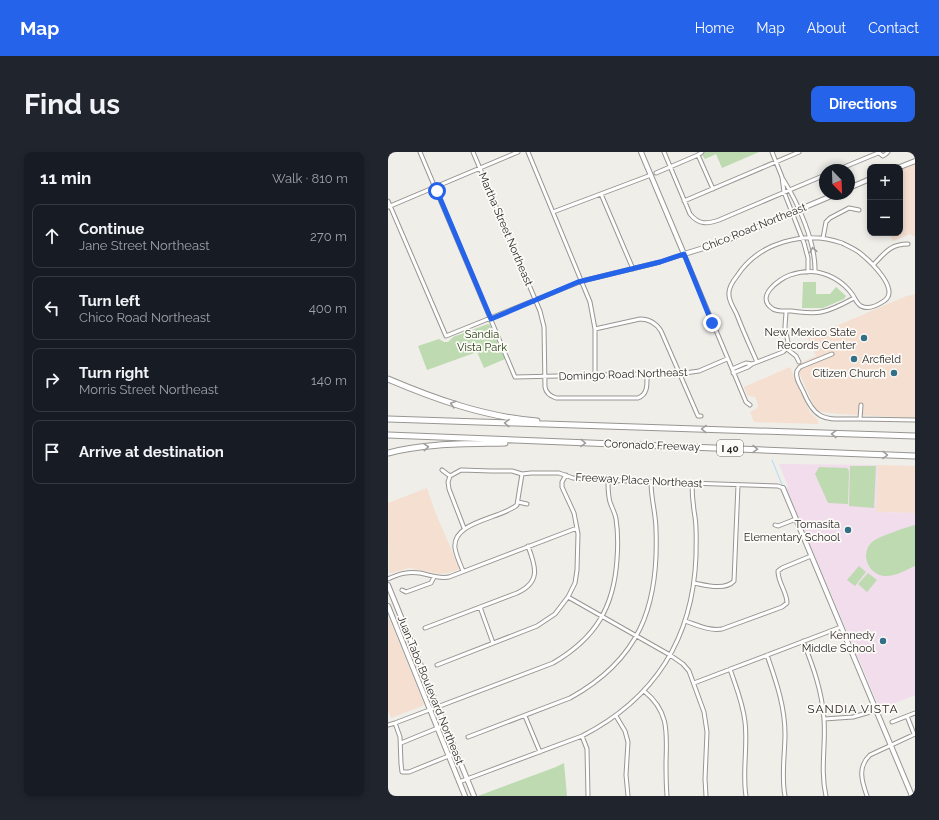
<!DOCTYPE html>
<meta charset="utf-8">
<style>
:root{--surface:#171b24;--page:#20242c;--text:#f1f3f6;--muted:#9ea1a6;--line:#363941;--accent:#2563eb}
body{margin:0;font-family:Raleway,sans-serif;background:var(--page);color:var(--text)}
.controls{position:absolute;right:12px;top:12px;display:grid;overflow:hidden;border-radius:8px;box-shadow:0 2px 6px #0003}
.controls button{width:36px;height:36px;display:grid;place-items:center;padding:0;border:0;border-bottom:1px solid var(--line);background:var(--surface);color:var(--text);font:20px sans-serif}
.compass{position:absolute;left:431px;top:12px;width:36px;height:36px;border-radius:50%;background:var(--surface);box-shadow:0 2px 6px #0003;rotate:157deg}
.stop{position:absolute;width:12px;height:12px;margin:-9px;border:3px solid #2563eb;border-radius:50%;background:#fff}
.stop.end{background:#2563eb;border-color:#fff;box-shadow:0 1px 4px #0008}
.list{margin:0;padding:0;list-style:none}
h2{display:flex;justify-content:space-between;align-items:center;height:52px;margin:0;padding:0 16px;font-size:17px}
h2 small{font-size:13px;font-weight:400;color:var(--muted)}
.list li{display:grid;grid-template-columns:26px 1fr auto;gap:12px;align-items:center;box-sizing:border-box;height:64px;margin:0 8px 8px;padding:0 8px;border:1px solid var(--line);border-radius:8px}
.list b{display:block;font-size:15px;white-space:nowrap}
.list p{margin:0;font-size:13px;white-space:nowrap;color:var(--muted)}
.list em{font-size:13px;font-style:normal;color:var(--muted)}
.icon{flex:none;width:22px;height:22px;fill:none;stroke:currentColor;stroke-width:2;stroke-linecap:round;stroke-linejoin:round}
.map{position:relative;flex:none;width:527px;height:644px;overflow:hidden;border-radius:8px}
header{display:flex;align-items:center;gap:24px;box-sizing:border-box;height:56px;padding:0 20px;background:var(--accent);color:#fff}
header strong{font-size:19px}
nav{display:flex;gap:22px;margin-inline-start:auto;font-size:14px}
.intro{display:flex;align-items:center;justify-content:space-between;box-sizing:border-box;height:96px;padding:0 24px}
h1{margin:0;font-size:28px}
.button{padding:10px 18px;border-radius:8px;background:var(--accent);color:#fff;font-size:14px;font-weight:700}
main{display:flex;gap:24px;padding:0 24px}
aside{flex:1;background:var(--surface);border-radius:8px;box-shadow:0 2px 6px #0003}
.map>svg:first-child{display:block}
.commercial{fill:#f5dfd1}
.education{fill:#f1ddec}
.green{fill:#bedab1}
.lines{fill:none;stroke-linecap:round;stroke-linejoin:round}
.stream{stroke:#b1dbf8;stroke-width:1}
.street-casing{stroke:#989692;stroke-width:5}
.secondary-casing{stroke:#989692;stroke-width:6}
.highway-casing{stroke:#989692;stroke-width:7}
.street{stroke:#fff;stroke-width:3}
.secondary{stroke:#fff;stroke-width:4}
.highway{stroke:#fff;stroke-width:5}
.oneway{stroke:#a09f9e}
.route{stroke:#2563eb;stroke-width:5}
.poi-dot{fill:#337087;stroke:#fdfbf7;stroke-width:1.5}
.labels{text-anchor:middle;stroke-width:3.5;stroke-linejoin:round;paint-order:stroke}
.shield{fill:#fdfbf7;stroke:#6a6966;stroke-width:1}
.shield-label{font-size:10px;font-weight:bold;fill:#2b2a28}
.street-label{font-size:11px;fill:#2b2a28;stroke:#fdfbf7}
.poi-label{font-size:11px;fill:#2b2a28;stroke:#fdfbf7;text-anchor:end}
.park-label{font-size:11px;fill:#1e390c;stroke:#fdfbf7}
.neighbourhood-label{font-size:12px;letter-spacing:1px;fill:#2b2a28;stroke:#fdfbf7}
</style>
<header>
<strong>Map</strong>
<nav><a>Home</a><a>Map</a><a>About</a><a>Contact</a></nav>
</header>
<div class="intro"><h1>Find us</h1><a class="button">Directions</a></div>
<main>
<aside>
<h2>11 min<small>Walk · 810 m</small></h2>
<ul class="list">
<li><svg class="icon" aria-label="ahead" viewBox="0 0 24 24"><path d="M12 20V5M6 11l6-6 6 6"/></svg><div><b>Continue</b><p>Jane Street Northeast</p></div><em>270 m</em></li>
<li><svg class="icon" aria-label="left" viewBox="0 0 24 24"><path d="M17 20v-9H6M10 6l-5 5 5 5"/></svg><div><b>Turn left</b><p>Chico Road Northeast</p></div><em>400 m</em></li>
<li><svg class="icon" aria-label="right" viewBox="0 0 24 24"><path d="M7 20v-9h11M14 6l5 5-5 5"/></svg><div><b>Turn right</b><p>Morris Street Northeast</p></div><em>140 m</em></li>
<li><svg class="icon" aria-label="arrive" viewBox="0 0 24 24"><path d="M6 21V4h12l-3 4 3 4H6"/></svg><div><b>Arrive at destination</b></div></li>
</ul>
</aside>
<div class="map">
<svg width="527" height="644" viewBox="0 0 527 644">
<rect width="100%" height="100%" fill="#efeee9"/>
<path class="commercial" d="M 527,12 L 527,85 L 522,82 L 505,89 L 501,81 L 512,81 L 512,19 Z
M 527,142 L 527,266 L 452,262 L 433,260 L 427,256 L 413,225 L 408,213 L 428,204 L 420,186 L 521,143 L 521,144 Z
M 402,215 L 419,254 L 422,260 L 430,268 L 430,272 L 366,270 L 362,260 L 368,257 L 370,255 L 370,252 L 367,245 L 360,244 L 356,235 Z
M 490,313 L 527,314 L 527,361 L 488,360 Z
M 39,336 L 46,357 L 71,416 L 70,418 L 60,421 L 52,422 L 21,416 L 3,421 L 1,420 L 0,351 Z
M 0,464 L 36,552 L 34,554 L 3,566 L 0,559 Z"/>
<path class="education" d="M 391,312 L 490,313 L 488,360 L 527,361 L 527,543 L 492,557 L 399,338 L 400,334 Z"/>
<path class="green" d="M 317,0 L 371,0 L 334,16 L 328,2 L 317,7 L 314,3 Z
M 415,130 L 428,130 L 428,142 L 442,142 L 448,135 L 458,144 L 456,147 L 435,156 L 414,156 Z
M 100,172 L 102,173 L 117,207 L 96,216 L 89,200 L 39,218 L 30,194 L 51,187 L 56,190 L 60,190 L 65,185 Z
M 462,314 L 488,314 L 486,356 L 461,354 Z
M 431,315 L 459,316 L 461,319 L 460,352 L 440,351 L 427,322 Z
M 527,373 L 527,414 C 518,418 508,424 498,424 C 481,424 471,402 484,390 C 489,385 519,375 527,373 Z
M 471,414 L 478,420 L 467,434 L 459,428 Z
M 480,421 L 489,428 L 479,440 L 470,432 Z
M 176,611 L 179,644 L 90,644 L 168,615 Z"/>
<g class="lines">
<path class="stream" d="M 384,308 L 395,335"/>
<defs>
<path id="street" d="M 32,0 L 127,225 L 297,221 L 311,219 L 339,207
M 85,0 L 152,159 L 156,175 L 157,235 C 158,241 162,244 168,246 L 250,246 C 260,242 259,233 259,223
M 140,0 L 202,150 L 207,177 L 207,223
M 276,0 L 302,62 C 311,73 319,72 331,68 L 437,23
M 384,0 L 394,25 L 396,40 L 416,91 L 420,106 L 420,120
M 490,0 L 495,4 L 498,2 L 500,0
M 310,3 L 325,37
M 449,18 L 490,1
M 268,21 L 310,3 L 314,0
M 395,27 C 410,51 428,91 427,120
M 213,42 L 245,117
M 0,49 L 58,184 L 194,129 L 272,110 L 296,102 L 358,250 L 362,253
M 296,49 L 411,0
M 0,55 L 130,0
M 165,60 L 263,23
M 435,86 L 438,70 L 442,66 L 461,56 L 471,58
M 485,113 C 497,101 502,92 520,92
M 207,177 L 252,167 C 262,167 268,171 273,179 L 310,264 L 313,264
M 399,197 L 408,204 L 411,210
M 444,202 L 412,215 L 409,219 C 407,226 412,233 415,239 C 429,273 440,266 472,267
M 369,210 C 362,194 355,179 349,163 C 346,156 341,150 341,143 C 340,136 345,129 349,124 C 371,90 417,78 454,91 C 460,94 467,97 472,101 C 482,109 513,138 496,149 C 490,153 480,158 473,154 C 469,152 467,146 464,142 C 456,131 443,123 429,120 C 421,119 411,120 402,123 C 391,127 366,145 385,157 C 390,160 397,159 403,159 C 413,160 424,162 433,160 C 444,158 457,151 466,146
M 344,217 L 358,211 L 364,212
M 345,221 L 360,215 L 364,212 L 395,200 C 404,192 398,186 397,176 C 397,170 398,165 398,159
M 473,253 L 472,267 L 527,268
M 54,318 L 62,324
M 62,324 L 73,318 L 103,319 L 124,319 L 134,322 L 143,321 L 171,321 L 185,326 L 209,328 L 390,334 L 395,336
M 62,324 L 60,330 L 61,337 L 76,376
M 130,350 L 139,352
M 387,373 L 390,374 L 408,367
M 75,419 C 72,412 68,403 67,396 C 64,369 113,367 129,353 L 134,322
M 0,427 C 11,422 20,419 32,421 C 42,423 50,427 61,425 L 189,376
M 306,431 C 317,433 337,439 346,429 L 350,333
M 14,438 L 18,440 L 40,432 L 43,431 L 46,425
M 180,445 L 282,503 L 295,512 L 301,519 L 316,560 L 319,580 L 317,627 L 318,644
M 92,455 L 105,491
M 297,469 C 309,473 321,479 334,477 L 394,455 L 399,451 C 399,440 390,431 390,419 L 394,416 L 423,404
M 37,476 L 129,441 C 153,430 148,415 140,394
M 415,489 C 425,514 434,539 436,567 C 438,593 432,618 438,644
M 379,503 C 388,529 397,554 397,582 C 397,602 393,624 397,644
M 49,513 L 149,474 L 167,462 L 180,445 L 187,431 L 189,418 L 190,382 L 186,361 L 174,335 L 174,330 L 178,323
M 342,517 C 348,535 355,551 357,570 C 360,595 354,620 358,644
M 306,531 L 453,475
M 256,539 C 281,559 279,580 278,610 C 278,621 278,632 279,644
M 137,564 L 152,600
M 228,564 L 237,579 L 240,590 L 238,623 L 240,644
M 519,564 L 526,582
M 436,567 L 465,565 L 489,558
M 504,570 L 527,561
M 7,571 L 12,585 L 13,612 L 14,620 L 21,620 L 68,601
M 0,573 L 7,571 L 165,511 C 208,486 226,455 229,407 C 230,394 230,380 228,367 C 227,361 224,356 222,350 C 220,343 220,336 220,329
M 194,584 L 199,597 L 200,644
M 80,585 L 182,546 C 251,508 271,455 268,378 C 268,362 263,347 263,330
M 13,591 L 57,573
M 71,630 L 194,584 C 268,546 305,486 308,404 C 308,391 309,378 307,365 C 305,353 304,343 304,331
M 479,644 C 474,630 469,615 482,603 L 527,582"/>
<path id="secondary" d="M 253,0 L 296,102 L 332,91 L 448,42
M 512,15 L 527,9
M 461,36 L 482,27
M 395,336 L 524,644
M 0,433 L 86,644
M 0,454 L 77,644"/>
<path id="highway" d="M 0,227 C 47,247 97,265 149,269
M 0,267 L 527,284
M 0,283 L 527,304
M 0,301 C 38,291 79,292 117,291"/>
</defs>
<use href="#street" class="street-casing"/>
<use href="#secondary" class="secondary-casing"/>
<use href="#highway" class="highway-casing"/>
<use href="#street" class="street"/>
<use href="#secondary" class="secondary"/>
<use href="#highway" class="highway"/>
</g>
<defs><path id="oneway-chevron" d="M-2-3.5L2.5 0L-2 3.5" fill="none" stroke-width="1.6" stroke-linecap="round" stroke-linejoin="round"/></defs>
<g class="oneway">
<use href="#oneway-chevron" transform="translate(425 98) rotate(-101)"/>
<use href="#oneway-chevron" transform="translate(65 252) rotate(-163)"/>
<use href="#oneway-chevron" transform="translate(119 271) rotate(-178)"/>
<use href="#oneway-chevron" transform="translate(316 277) rotate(-178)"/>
<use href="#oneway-chevron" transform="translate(446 282) rotate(-179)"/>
<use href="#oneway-chevron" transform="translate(195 291) rotate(2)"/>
<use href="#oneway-chevron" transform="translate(38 295) rotate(-5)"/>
<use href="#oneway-chevron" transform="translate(367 297) rotate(2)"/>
<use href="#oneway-chevron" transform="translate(497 303) rotate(2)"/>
</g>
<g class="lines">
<path class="route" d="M 49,39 L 103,167 L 190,130 L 272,110 L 296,102 L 324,171"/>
</g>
<g class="poi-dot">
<circle cx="476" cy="186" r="4"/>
<circle cx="466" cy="207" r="4"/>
<circle cx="506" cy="221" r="4"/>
<circle cx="460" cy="378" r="4"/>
<circle cx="495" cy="489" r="4"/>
</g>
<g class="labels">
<rect class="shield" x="329" y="288" width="26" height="16" rx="3"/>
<g class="shield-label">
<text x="342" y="300">I 40</text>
</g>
<g class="street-label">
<text transform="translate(366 75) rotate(-22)" y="4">Chico Road Northeast</text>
<text transform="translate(118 77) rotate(67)" y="4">Martha Street Northeast</text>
<text transform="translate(235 222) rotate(-2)" y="4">Domingo Road Northeast</text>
<text transform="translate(264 293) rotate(2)" y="4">Coronado Freeway</text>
<text transform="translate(251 328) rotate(3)" y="4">Freeway Place Northeast</text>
<text transform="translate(43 538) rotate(68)" y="4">Juan Tabo Boulevard Northeast</text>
</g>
<g class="poi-label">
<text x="468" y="184">New Mexico State<tspan x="468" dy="13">Records Center</tspan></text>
<text x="474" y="211" text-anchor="start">Arcfield</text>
<text x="498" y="225">Citizen Church</text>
<text x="452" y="376">Tomasita<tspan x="452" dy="13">Elementary School</tspan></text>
<text x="487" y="487">Kennedy<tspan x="487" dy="13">Middle School</tspan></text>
</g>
<g class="park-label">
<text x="94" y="186">Sandia<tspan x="94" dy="13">Vista Park</tspan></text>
</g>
<g class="neighbourhood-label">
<text x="465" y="561">SANDIA VISTA</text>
</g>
</g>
</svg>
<div class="controls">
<button>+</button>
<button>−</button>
</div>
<svg class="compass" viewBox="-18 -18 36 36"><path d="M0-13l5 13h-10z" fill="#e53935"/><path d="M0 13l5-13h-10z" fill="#9ea1a6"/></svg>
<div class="stop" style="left:49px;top:39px"></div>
<div class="stop end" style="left:324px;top:171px"></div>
</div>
</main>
